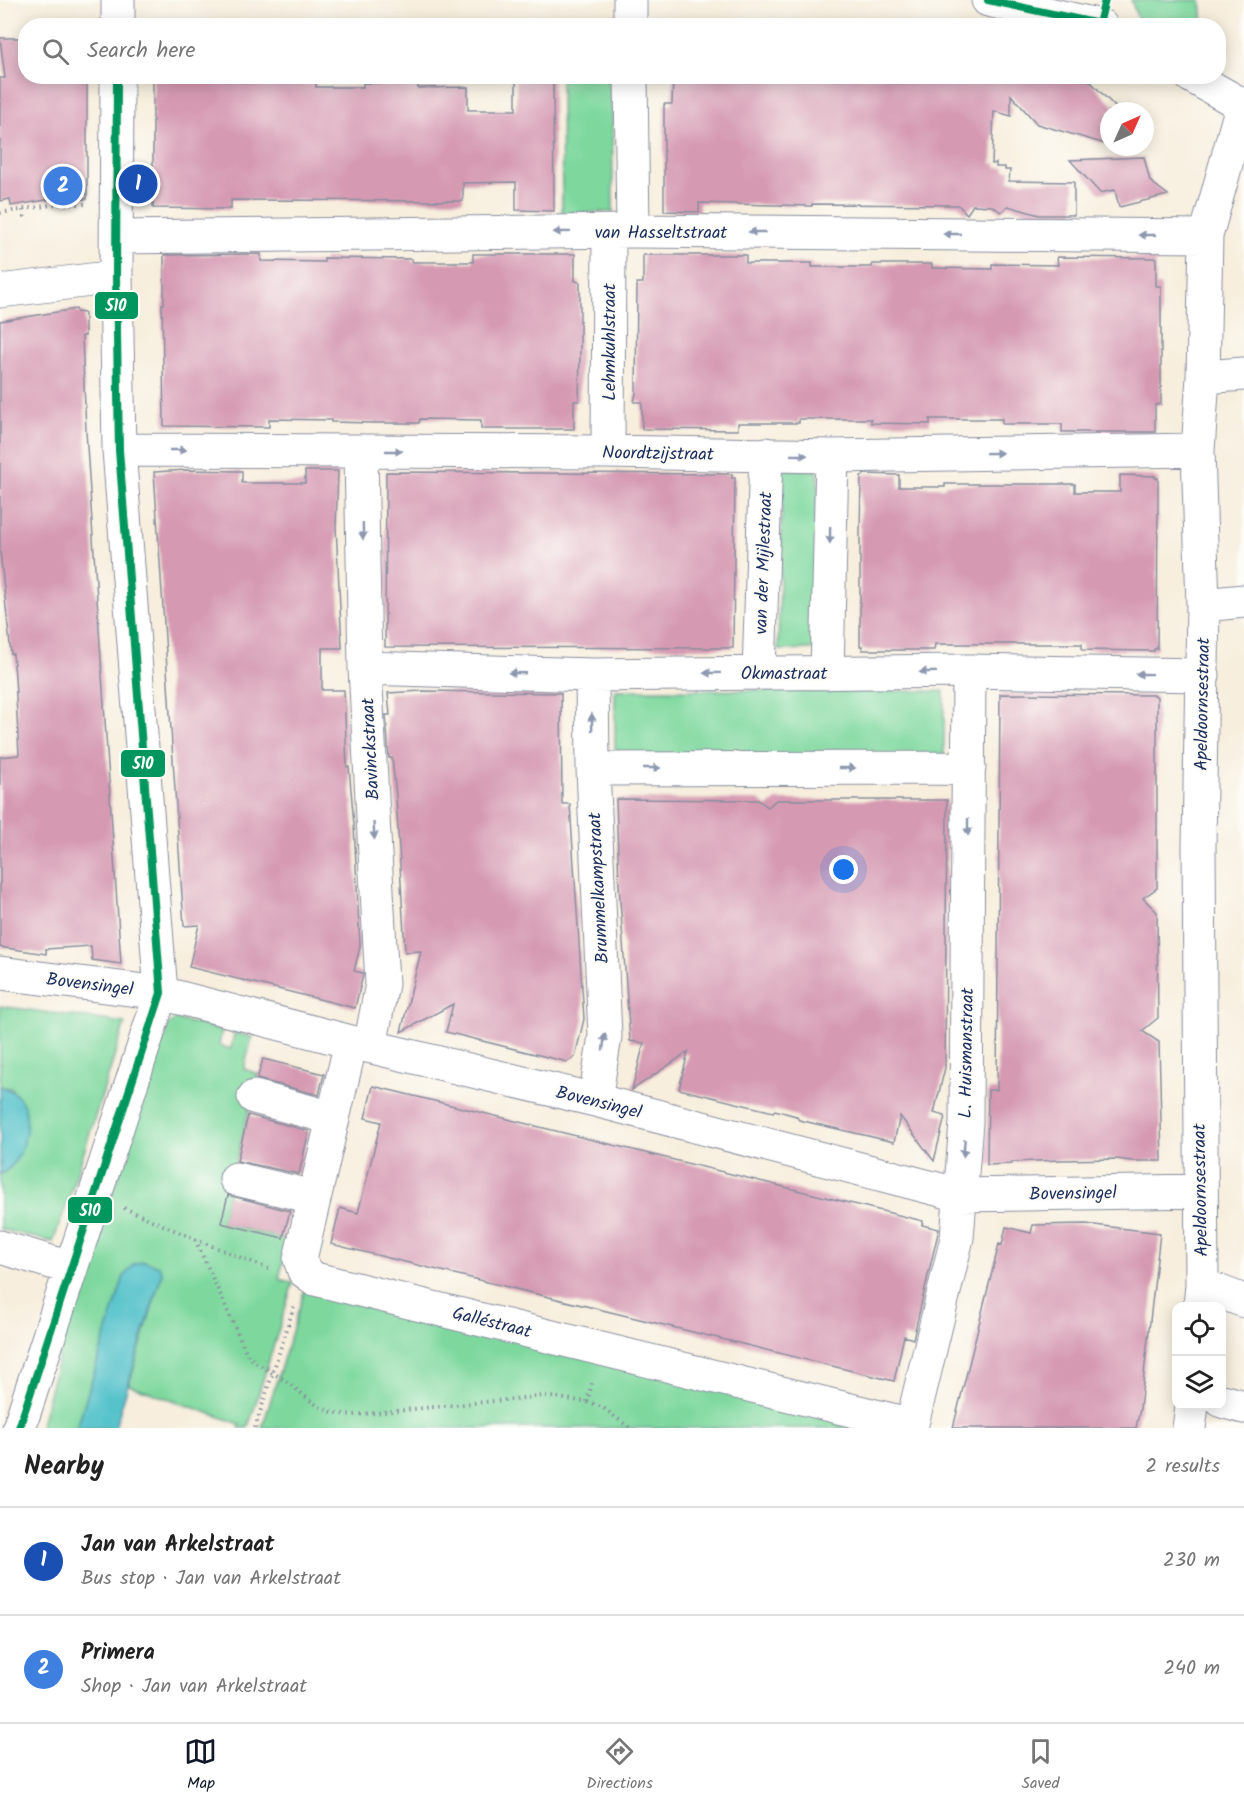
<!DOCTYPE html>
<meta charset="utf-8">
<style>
:root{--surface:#fff;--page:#f6f6f6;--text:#222;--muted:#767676;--line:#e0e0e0;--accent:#111827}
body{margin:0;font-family:Kalam,sans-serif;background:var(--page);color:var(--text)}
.controls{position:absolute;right:18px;bottom:18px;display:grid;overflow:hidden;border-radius:12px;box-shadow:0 3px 15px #0003}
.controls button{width:54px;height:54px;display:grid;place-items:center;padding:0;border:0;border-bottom:2px solid var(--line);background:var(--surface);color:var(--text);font:30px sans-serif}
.compass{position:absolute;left:1100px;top:102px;width:54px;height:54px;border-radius:50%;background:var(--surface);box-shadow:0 3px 15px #0003;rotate:45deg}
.you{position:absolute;left:844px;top:870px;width:21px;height:21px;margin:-15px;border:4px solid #fff;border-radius:50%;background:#1a73e8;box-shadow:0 0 0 9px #1a73e833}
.badge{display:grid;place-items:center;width:39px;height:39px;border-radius:50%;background:var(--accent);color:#fff;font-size:20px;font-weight:700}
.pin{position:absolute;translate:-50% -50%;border:3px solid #fff;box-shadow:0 2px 6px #0006}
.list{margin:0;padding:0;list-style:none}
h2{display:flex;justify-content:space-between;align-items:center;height:78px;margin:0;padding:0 24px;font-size:26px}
h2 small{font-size:20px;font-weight:400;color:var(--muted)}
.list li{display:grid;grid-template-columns:39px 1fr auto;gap:18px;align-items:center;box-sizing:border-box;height:108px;padding:0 24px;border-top:2px solid var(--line)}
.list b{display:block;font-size:22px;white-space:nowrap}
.list p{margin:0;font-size:20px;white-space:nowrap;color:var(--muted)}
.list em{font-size:20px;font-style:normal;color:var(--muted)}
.icon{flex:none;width:33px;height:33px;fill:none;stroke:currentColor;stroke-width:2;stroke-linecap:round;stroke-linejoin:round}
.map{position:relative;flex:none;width:1244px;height:1428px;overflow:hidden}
.search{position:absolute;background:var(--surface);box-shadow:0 3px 15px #0003;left:18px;right:18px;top:18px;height:66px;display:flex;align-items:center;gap:15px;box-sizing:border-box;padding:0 21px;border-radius:24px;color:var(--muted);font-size:22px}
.sheet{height:294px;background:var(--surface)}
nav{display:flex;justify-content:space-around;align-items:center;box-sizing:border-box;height:84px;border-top:2px solid var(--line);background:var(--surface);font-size:16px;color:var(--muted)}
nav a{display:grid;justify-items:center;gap:3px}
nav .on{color:var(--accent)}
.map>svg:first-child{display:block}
.green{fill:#7ed89e;stroke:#4c847e;stroke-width:1.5}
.water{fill:#56c3cb;stroke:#387994;stroke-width:1.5}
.building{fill:#d59ab2}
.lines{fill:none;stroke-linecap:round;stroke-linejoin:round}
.minor-casing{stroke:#898e9e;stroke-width:35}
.path{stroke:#898e9e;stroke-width:4;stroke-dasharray:1.5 4.5;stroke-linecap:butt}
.minor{stroke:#fff;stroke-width:33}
.bus-1-casing{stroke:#fdfcf7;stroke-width:12}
.bus-1{stroke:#00965e;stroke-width:8}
.oneway{fill:#8d97ae}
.labels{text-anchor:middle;stroke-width:4.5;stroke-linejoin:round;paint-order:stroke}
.street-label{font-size:18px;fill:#1b2f5e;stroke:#fdfcf7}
.line-badge{stroke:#fdfcf7;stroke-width:2}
.badge-label{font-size:16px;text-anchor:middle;font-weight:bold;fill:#fff}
</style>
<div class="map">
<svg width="1244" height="1428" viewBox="0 0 1244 1428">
<rect width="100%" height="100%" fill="#fdfcf7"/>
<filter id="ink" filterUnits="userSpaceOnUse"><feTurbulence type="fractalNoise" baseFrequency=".0167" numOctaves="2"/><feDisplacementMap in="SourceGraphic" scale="12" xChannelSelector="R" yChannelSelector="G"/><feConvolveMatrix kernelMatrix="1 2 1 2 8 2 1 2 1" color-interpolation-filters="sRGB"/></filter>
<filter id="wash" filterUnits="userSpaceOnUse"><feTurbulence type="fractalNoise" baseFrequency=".008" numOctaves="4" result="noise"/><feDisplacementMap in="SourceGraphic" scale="24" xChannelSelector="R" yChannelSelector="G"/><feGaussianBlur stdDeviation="1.35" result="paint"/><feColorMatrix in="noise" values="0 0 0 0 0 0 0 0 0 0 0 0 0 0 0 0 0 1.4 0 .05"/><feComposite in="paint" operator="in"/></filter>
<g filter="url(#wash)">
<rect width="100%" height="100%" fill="#f7eedd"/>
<path class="green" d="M 1131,0 L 1201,0 L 1203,25 L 1143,25 L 1137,17 Z
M 561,77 L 612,77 L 613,212 L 562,213 Z
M 783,469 L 818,470 L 816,649 L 778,650 Z
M 615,690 L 944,691 L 944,757 L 615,756 Z
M 0,1006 L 125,1023 L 70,1195 L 53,1242 L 0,1229 L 0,1173 L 3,1173 L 19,1155 L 26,1123 L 26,1112 L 11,1088 L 0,1087 Z
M 175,1019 L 222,1030 L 219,1045 L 231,1049 L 234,1033 L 252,1037 L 244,1069 L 258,1074 L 221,1223 L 288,1240 L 279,1279 L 293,1283 L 248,1428 L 239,1428 L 240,1424 L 129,1385 L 162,1273 L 124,1276 L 77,1428 L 40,1428 L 64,1337 L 167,1026 Z
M 306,1286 L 848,1419 L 849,1428 L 262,1428 Z"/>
<path class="water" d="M 0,1087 C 40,1093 30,1157 3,1173 L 0,1173 Z
M 144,1261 L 159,1266 L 162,1273 L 115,1428 L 77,1428 L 124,1276 L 134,1264 Z"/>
<g id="blocks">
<path class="building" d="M 0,38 L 26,38 L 26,76 L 87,76 L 87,199 L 52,199 L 11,206 L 10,199 L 0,201 L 0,78 L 5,78 Z
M 153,76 L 242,76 L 242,79 L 289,80 L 289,76 L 316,76 L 316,87 L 363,87 L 363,83 L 418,83 L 418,88 L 468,87 L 468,110 L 516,110 L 516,76 L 553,76 L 554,211 L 516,210 L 516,182 L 463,183 L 463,201 L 231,200 L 231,209 L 153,208 Z
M 673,76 L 1085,76 L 1119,111 L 1109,111 L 1109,145 L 1037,124 L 1011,95 L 1011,116 L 994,111 L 992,164 L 996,163 L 996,167 L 1005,167 L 1005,170 L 1010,170 L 1009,181 L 1074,182 L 1074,215 L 1039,215 L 1008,206 L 1001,212 L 992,206 L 973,205 L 967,214 L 958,205 L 812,204 L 812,206 L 699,203 L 699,212 L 664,211 L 664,104 L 672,104 Z
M 1144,157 L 1150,181 L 1168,195 L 1119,207 L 1115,190 L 1100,193 L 1070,160 Z
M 261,254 L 261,261 L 324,262 L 324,258 L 412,259 L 412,262 L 473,262 L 473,254 L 575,254 L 575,281 L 580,282 L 580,353 L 579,401 L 574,401 L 574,429 L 481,429 L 481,420 L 420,419 L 419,423 L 372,423 L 331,422 L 331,420 L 269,419 L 269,427 L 164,426 L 162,304 L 164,304 L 164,255 Z
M 643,255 L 746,255 L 746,263 L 812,263 L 812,267 L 872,267 L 872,264 L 932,264 L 932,268 L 992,269 L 992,264 L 1058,265 L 1057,257 L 1156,258 L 1156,286 L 1161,286 L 1161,404 L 1155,405 L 1155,432 L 1062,432 L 1062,424 L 1002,424 L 1002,419 L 930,419 L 930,424 L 871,423 L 871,419 L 799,419 L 799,423 L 738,423 L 738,430 L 642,429 L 642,402 L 634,402 L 636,393 L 637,283 L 643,283 Z
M 76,309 L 77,312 L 85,313 L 85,336 L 82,336 L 86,431 L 121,964 L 92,960 L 91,946 L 46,949 L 46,954 L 0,947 L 0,757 L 19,755 L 15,677 L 13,654 L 11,654 L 0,551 L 0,321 Z
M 187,470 L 242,471 L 242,483 L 305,483 L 305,471 L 338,471 L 336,526 L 342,648 L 322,648 L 322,690 L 344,690 L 347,767 L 349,767 L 354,825 L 360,947 L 354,971 L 363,973 L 363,975 L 355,1008 L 189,967 L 199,925 L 184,926 L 154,472 Z
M 386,472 L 732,474 L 732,478 L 735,478 L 733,648 L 385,647 Z
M 864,474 L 899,475 L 899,487 L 945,487 L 945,484 L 1075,484 L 1075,492 L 1120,492 L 1120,475 L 1155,476 L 1155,478 L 1158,478 L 1158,499 L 1157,649 L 1154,649 L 1154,651 L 1082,650 L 1082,644 L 935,644 L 934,650 L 862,650 L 862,646 L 860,646 L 860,535 L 861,476 L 863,476 Z
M 422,691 L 561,693 L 562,804 L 570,804 L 584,1019 L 575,1057 L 567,1062 L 446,1032 L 453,1004 L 401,1032 L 421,951 L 405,952 L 396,796 L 392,758 L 389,758 L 386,715 L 390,715 L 388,693 Z
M 1000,694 L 1154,695 L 1157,697 L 1157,888 L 1143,898 L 1157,912 L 1158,1018 L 1142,1031 L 1159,1042 L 1162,1161 L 1132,1161 L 1116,1159 L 1062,1160 L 1012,1162 L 1012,1164 L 987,1165 L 988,1090 L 997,1090 Z
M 616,799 L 758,800 L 768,807 L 776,800 L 947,800 L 945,1068 L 934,1113 L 945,1116 L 934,1161 L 900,1116 L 894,1142 L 799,1120 L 796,1116 L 775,1110 L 773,1112 L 679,1089 L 688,1052 L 632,1090 L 644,1043 L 630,1041 L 619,885 Z
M 263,1059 L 324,1074 L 319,1095 L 257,1079 Z
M 373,1086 L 923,1221 L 922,1225 L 939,1229 L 913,1339 L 904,1336 L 894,1381 L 331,1244 L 340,1208 L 358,1213 L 381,1122 L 365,1118 Z
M 248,1115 L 309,1131 L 299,1174 L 237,1161 Z
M 228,1195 L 290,1211 L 283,1238 L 221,1223 Z
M 1086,1224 L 1160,1233 L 1140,1409 L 1136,1428 L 953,1428 L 999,1244 L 1002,1245 L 1006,1227 L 1031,1233 L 1033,1225 Z"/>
</g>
</g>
<g filter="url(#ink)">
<use href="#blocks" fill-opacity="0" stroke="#898e9e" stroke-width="1.5"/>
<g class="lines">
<defs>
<path id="minor" d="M 630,0 L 630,26
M 988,0 L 1101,26
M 118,26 L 118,0
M 631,76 L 633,231
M 1191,76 L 1244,106
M 117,237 L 633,231 L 1206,236
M 0,291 L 116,277
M 1203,377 L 1244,374
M 119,450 L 608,452 L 832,456 L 1198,450
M 361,451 L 365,668 L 382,984 L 370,1046
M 608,452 L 609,232
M 1203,605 L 1244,601
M 365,668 L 592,675 L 969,671 L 1203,675
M 759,673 L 766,454
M 827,673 L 832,456
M 592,675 L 593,769 L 605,1036 L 595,1100
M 593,769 L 969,768
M 0,973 L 161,993 L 351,1042 L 595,1100 L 960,1195 L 1200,1191
M 351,1042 L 300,1259 L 304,1271 L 315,1279 L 912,1425
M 254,1097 L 333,1118
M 236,1179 L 314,1197
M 0,1247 L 71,1268
M 1202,1285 L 1244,1301
M 1200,1306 L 1202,1285 L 1199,846 L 1203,605 L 1198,450 L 1203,377 L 1206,236 L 1242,106
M 1222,1401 L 1244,1407
M 19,1428 L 161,993 L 119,450 L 116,277 L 117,76
M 911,1428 L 957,1238 L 966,1122 L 969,671
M 1189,1428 L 1192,1406"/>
</defs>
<use href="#minor" class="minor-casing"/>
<path class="path" d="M 23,210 L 25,220
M 0,213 L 57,204 L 85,204
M 124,1208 L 195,1239 L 248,1356 C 261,1368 277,1374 291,1385 C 318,1406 319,1412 354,1415 L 544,1396 L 587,1402 L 602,1407 L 630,1428
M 195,1239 L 271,1270
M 587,1402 L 593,1379
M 255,1428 L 295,1303"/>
<use href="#minor" class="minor"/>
<defs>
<path id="bus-1" d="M 988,0 L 1099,24 L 1105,0
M 19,1428 L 161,993 L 119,450 L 116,277 L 117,76"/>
</defs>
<use href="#bus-1" class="bus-1-casing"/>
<use href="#bus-1" class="bus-1"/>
</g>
<defs><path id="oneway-solid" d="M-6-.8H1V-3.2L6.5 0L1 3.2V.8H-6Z" transform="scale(1.5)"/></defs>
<g class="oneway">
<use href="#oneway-solid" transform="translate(562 232) rotate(179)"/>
<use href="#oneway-solid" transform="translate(757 232) rotate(-180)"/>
<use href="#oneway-solid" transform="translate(952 234) rotate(-180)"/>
<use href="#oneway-solid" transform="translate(1147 235) rotate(-180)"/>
<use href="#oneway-solid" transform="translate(178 450)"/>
<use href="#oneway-solid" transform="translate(394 451)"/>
<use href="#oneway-solid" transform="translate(994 453) rotate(-1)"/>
<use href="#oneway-solid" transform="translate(799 455) rotate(1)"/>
<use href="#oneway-solid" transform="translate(363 531) rotate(89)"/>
<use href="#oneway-solid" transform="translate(830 535) rotate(91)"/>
<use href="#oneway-solid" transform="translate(928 672) rotate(179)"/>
<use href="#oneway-solid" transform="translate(517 673) rotate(-178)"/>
<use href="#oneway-solid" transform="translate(712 673) rotate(179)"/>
<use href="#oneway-solid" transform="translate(1144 674) rotate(-179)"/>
<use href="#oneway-solid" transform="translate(592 722) rotate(-91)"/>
<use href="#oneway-solid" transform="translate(652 768)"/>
<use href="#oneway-solid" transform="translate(847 768)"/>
<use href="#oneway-solid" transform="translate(968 827) rotate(90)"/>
<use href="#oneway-solid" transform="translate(374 831) rotate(87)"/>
<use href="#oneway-solid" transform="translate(604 1042) rotate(-83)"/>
<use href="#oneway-solid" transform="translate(964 1148) rotate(95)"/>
</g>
</g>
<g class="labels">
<g class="street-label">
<text x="661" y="238">van Hasseltstraat</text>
<text transform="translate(609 342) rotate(-90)" y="6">Lehmkuhlstraat</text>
<text transform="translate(658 453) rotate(1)" y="6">Noordtzijstraat</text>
<text transform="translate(763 563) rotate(-88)" y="6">van der Mijlestraat</text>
<text x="784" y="679">Okmastraat</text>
<text transform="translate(1202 704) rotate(-89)" y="6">Apeldoornsestraat</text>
<text transform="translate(370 749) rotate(-93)" y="6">Bavinckstraat</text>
<text transform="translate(598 888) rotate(-93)" y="6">Brummelkampstraat</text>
<text transform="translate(90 984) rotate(7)" y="6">Bovensingel</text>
<text transform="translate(966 1053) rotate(-89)" y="6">L. Huismanstraat</text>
<text transform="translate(599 1102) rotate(14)" y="6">Bovensingel</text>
<text transform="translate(1200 1190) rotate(-91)" y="6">Apeldoornsestraat</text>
<text transform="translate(1073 1193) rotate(-1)" y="6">Bovensingel</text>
<text transform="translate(492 1322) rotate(14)" y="6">Galléstraat</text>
</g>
</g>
<g class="line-badge">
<rect x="94" y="291" width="45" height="29" rx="6" fill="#00965e"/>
<rect x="120" y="749" width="46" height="29" rx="6" fill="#00965e"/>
<rect x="67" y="1196" width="46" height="28" rx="6" fill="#00965e"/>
</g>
<g class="badge-label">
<text x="116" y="311">510</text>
<text x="143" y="769">510</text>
<text x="90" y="1216">510</text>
</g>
</svg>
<div class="controls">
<button><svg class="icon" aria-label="locate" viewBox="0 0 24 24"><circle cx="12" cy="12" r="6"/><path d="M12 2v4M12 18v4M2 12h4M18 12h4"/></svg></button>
<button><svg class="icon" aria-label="layers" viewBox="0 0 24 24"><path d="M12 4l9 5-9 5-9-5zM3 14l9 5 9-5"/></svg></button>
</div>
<svg class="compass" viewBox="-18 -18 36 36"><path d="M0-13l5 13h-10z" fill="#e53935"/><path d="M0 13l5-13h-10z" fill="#767676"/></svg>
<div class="you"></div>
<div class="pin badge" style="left:138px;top:184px;background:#1a4fb4">1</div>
<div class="pin badge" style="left:63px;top:186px;background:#3f7fe0">2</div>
<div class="search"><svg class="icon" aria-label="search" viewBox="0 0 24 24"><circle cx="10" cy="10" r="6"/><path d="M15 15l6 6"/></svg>Search here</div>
</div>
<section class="sheet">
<h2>Nearby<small>2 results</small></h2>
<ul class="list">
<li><span class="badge" style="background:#1a4fb4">1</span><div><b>Jan van Arkelstraat</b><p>Bus stop · Jan van Arkelstraat</p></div><em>230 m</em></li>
<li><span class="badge" style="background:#3f7fe0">2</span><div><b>Primera</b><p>Shop · Jan van Arkelstraat</p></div><em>240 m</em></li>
</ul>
</section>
<nav>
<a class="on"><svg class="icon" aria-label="map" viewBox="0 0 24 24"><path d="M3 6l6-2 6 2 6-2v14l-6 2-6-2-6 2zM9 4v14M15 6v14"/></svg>Map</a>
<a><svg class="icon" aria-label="directions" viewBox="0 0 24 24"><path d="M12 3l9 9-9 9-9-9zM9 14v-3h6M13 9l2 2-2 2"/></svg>Directions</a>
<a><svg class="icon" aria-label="saved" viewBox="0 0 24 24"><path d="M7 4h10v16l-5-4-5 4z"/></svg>Saved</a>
</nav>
